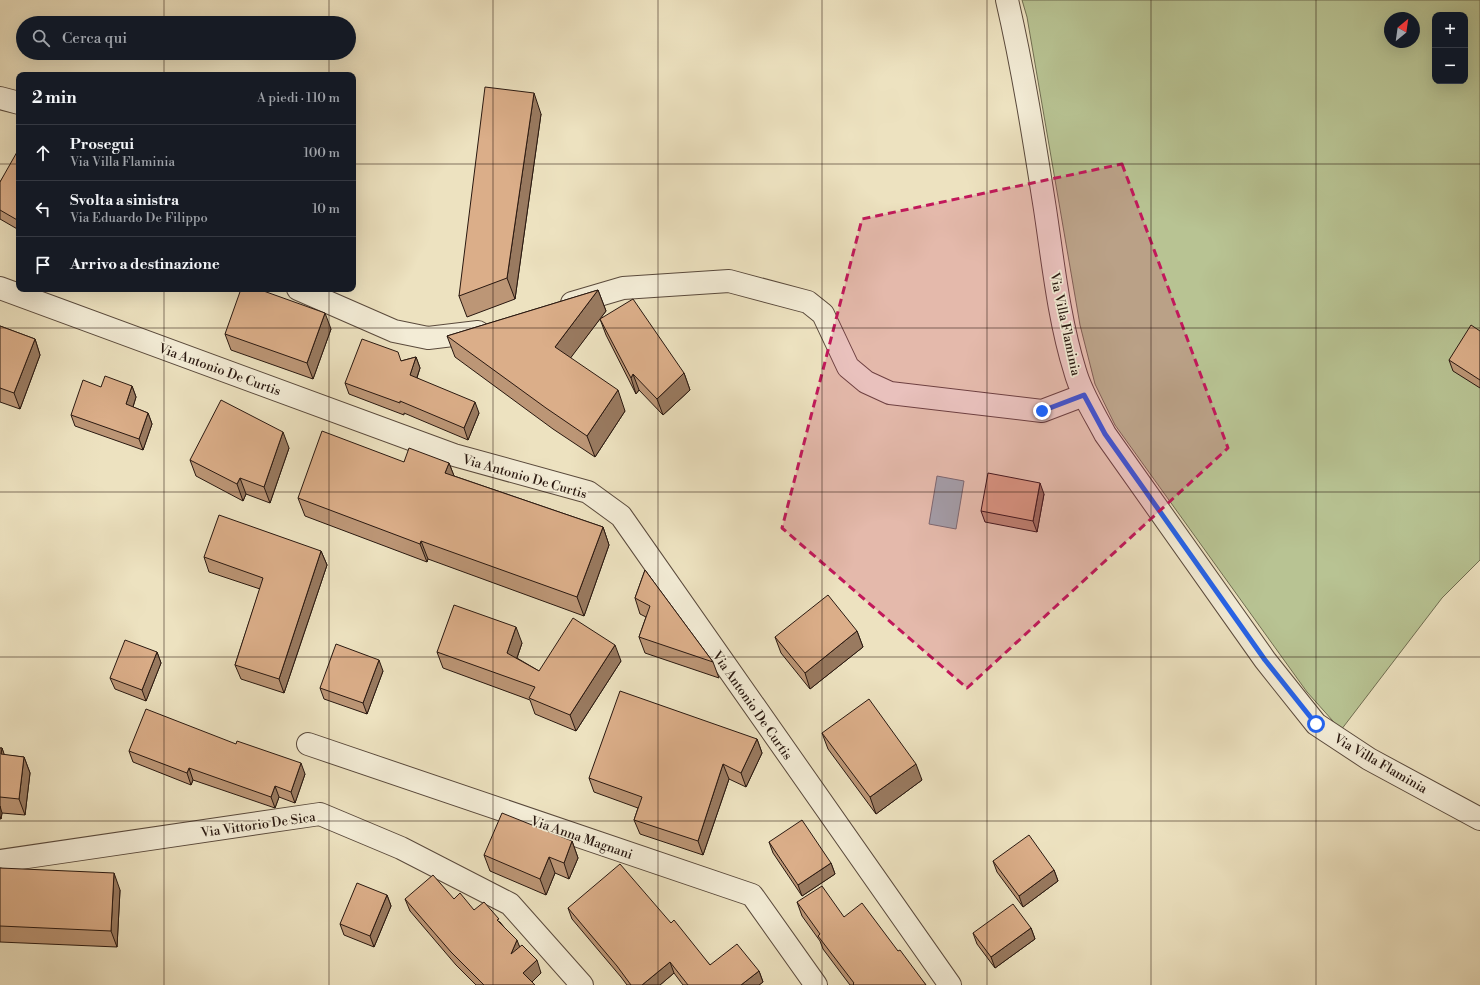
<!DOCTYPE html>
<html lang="it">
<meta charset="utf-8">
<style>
:root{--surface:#171b24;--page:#242831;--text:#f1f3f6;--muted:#9ea1a6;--line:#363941}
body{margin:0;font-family:"Libre Bodoni",serif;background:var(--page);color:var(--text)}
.controls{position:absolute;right:12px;top:12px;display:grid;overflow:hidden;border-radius:8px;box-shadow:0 4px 16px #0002}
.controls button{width:36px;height:36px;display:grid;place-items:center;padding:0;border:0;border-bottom:1px solid var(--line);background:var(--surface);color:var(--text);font:20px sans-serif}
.compass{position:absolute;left:1384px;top:12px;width:36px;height:36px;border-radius:50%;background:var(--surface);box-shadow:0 4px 16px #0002;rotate:29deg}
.stop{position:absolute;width:12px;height:12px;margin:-9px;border:3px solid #2563eb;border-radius:50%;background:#fff}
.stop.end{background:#2563eb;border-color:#fff;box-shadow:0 1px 4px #0008}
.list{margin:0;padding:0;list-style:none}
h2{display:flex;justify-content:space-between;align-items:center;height:52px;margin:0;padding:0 16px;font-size:17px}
h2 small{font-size:13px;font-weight:400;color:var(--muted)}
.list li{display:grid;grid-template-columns:26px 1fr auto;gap:12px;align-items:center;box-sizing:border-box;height:56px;padding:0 16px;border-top:1px solid var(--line)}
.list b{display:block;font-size:15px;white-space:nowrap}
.list p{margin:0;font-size:13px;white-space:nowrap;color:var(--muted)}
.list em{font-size:13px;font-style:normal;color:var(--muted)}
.icon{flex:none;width:22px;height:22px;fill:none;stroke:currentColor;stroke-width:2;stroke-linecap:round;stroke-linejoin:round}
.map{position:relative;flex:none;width:1480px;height:985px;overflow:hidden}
.search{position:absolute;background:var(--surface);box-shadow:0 4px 16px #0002;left:16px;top:16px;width:340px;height:44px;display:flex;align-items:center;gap:10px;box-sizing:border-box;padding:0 14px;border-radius:22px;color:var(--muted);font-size:15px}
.panel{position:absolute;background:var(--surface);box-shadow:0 4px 16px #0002;left:16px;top:72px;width:340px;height:220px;border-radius:8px}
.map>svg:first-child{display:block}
.green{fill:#b8c393;stroke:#706e52;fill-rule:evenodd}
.water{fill:#9bbcb9;stroke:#6d7a75}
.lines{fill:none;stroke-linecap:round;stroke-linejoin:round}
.minor-casing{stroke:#5a4a3c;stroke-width:24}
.minor{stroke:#f3ecd6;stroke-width:22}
.wall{fill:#bc9676;stroke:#291810}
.shaded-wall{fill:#997a60;stroke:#291810}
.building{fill:#dbae89;stroke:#291810}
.route{stroke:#2563eb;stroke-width:5}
.marked{fill:#c2185b;fill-opacity:0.2;stroke:#c2185b;stroke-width:3;stroke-dasharray:8 5;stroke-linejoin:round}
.grid{fill:none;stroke:#291810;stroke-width:1;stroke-opacity:0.55}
.labels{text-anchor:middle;stroke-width:3.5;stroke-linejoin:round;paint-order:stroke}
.street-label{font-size:13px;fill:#291810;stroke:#f3ecd6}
</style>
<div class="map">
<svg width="1480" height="985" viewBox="0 0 1480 985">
<rect width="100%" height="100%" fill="#ede2c0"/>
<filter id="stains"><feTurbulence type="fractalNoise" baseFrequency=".005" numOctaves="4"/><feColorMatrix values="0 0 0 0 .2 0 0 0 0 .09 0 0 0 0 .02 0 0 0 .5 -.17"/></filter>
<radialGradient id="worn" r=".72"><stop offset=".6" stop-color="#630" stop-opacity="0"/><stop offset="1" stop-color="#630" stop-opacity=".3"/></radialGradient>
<path class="green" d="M 1022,0 L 1480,0 L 1480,560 L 1442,598 L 1341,730 L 1307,692 L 1115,425 L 1095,384 L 1080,325 L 1027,17 ZM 1435,15 L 1465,15 L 1465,81 L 1435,81 ZM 1390,18 L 1414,18 L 1414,42 L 1390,42 Z"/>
<path class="water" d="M 937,476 L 964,481 L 956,529 L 929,524 Z"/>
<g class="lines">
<defs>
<path id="minor" d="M 1007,0 C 1023,69 1034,139 1045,209 C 1053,262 1059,320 1075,371 C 1081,393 1094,413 1105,434 L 1265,660 L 1316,724 L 1369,759 L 1480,819
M 0,98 L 19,103
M 0,288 L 454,455 L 588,492 L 621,516 L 950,985
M 298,289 L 394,331 L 428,338 L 478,332
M 572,303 L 623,288 L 729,281 L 808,302 L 823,314 L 848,367 L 866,382 L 890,393 L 1042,411 L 1084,395
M 308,744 L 752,895 L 816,985
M 0,861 L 320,814 L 401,848 L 510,904 L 582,985"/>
</defs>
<use href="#minor" class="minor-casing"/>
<use href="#minor" class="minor"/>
</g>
<path class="wall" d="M 541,114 L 515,299 L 467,317 L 459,296 Z
M 19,154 L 19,230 L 0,219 L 0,182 Z
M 598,290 L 606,311 L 570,358 L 625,411 L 595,457 L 553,429 L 455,357 L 447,336 Z
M 600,319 L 684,373 L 690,390 L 663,415 L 639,390 L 636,394 L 606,335 Z
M 0,326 L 35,339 L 40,355 L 20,409 L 0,402 Z
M 331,329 L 313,379 L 231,350 L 225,334 Z
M 1480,331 L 1480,388 L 1453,371 L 1449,360 Z
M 416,357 L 420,368 L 417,378 L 479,413 L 468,440 L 404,413 L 404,415 L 349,394 L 345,383 L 401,361 Z
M 132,386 L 136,397 L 133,407 L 148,413 L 152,424 L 143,450 L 75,426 L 71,415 L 101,387 Z
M 289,448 L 270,503 L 246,494 L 243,501 L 196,476 L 190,460 Z
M 404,462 L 449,463 L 454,476 L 603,527 L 609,545 L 584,616 L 428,559 L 427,562 L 305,516 L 298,498 Z
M 1044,494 L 1037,532 L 985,522 L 981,511 Z
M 321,551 L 327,565 L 284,693 L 241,679 L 235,665 L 260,589 L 209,572 L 204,557 Z
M 645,570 L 713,662 L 719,678 L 645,653 L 639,637 L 646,617 L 640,614 L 635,598 Z
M 857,631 L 863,647 L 810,689 L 781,653 L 775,637 Z
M 522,643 L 517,658 L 539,671 L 621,661 L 576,731 L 535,714 L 530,700 L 443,668 L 437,652 Z
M 157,652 L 161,663 L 146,701 L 115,689 L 110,678 Z
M 383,671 L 367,714 L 324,699 L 320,688 Z
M 822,733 L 922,780 L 876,814 L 828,749 Z
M 757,739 L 762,753 L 746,787 L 729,779 L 703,855 L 640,834 L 634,820 L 638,808 L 594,792 L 589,778 Z
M 0,748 L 2,748 L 4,755 L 24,757 L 30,773 L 25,815 L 2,813 L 1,819 L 0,819 Z
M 129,751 L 305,774 L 295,803 L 279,797 L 275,808 L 193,780 L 191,785 L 133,762 Z
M 572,841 L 578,858 L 569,879 L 555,873 L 546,895 L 490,871 L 484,855 Z
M 769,842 L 831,863 L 835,874 L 802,896 L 773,853 Z
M 993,861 L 1054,870 L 1058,881 L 1023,907 L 997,872 Z
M 0,868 L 120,890 L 117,947 L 0,942 Z
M 387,895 L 391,906 L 374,947 L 344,935 L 340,924 Z
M 405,899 L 454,899 L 474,910 L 500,922 L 541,973 L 532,982 L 535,985 L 476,985 L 456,965 L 410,911 Z
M 797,902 L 844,917 L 898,951 L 926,985 L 850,985 L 823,949 L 820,941 L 802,916 Z
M 568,908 L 671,923 L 710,965 L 759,971 L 763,982 L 759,985 L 683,985 L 674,973 L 660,985 L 627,985 L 621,977 L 572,919 Z
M 1031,928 L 1035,939 L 995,968 L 977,944 L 973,933 Z"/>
<path class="shaded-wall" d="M 534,93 L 541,114 L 515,299 L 507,278 Z
M 598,290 L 606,311 L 563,368 L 555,347 Z
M 325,313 L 331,329 L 313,379 L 307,363 Z
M 35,339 L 40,355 L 20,409 L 14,393 Z
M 416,357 L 420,368 L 414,386 L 410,375 Z
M 684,373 L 690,390 L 663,415 L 657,399 Z
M 633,374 L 639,390 L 636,394 L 631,378 Z
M 132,386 L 136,397 L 130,416 L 126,404 Z
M 618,390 L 625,411 L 595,457 L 587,436 Z
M 475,402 L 479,413 L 468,440 L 464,428 Z
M 148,413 L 152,424 L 143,450 L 139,439 Z
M 283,432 L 289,448 L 270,503 L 264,487 Z
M 449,463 L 456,481 L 445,473 Z
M 240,478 L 246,494 L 243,501 L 237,484 Z
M 1040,483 L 1044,494 L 1037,532 L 1033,521 Z
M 603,527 L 609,545 L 584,616 L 577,597 Z
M 421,541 L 428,559 L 427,562 L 420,544 Z
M 321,551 L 327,565 L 284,693 L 279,679 Z
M 516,627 L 522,643 L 513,669 L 507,653 Z
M 857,631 L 863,647 L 810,689 L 805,673 Z
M 615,645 L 621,661 L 576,731 L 570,715 Z
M 157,652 L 161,663 L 146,701 L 142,690 Z
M 379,660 L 383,671 L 367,714 L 363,703 Z
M 757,739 L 762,753 L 746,787 L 741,773 Z
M 2,748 L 8,765 L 1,754 Z
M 24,757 L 30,773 L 25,815 L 19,799 Z
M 301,763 L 305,774 L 295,803 L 291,792 Z
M 723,764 L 729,779 L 703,855 L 698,841 Z
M 916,764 L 922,780 L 876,814 L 870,797 Z
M 189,768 L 193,780 L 191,785 L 187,773 Z
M 275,786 L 279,797 L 275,808 L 271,797 Z
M 0,806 L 2,813 L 1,819 L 0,816 Z
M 572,841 L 578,858 L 569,879 L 564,863 Z
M 549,857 L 555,873 L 546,895 L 540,879 Z
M 831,863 L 835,874 L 802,896 L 798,885 Z
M 1054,870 L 1058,881 L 1023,907 L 1019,896 Z
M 114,873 L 120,890 L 117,947 L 111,931 Z
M 387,895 L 391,906 L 374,947 L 370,936 Z
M 1031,928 L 1035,939 L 995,968 L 991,957 Z
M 517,940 L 522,953 L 511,954 Z
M 537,960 L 541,973 L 529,985 L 523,973 Z
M 670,962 L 674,973 L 660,985 L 642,985 Z
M 759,971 L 763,982 L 759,985 L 741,985 Z"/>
<path class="building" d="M 485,87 L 534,93 L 507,278 L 459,296 Z
M 17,152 L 19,154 L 19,221 L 0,210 L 0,182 Z
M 241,289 L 258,289 L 325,313 L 307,363 L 225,334 Z
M 598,290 L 555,347 L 618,390 L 587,436 L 546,408 L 447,336 Z
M 633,299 L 684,373 L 657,399 L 633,374 L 631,378 L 600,319 Z
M 1471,325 L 1480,331 L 1480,380 L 1449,360 Z
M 0,326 L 35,339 L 14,393 L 0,388 Z
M 362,339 L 398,352 L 401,361 L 416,357 L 410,375 L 475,402 L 464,428 L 400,401 L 400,403 L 345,383 Z
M 105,376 L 132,386 L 126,404 L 148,413 L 139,439 L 71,415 L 83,380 L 101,387 Z
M 221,400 L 283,432 L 264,487 L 240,478 L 237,484 L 190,460 Z
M 322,431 L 404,462 L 409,448 L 449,463 L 445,473 L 603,527 L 577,597 L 421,541 L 420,544 L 298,498 Z
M 988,473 L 1040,483 L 1033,521 L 981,511 Z
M 219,515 L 321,551 L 279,679 L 235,665 L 263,578 L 204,557 Z
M 645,570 L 713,662 L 639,637 L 650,606 L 635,598 Z
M 828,595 L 857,631 L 805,673 L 775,637 Z
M 454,605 L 516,627 L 507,653 L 539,671 L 573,618 L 615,645 L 570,715 L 529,698 L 535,687 L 437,652 Z
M 125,640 L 157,652 L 142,690 L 110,678 Z
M 336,644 L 379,660 L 363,703 L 320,688 Z
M 620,691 L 757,739 L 741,773 L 723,764 L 698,841 L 634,820 L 642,797 L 589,778 Z
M 869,699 L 916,764 L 870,797 L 822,733 Z
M 146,709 L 236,744 L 237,741 L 301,763 L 291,792 L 275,786 L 271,797 L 189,768 L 187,773 L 129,751 Z
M 0,748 L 2,748 L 1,754 L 24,757 L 19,799 L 0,797 Z
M 502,813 L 572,841 L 564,863 L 549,857 L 540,879 L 484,855 Z
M 802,820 L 831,863 L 798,885 L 769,842 Z
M 1029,835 L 1054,870 L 1019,896 L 993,861 Z
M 620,864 L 671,923 L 674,920 L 710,965 L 737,944 L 759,971 L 741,985 L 688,985 L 670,962 L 642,985 L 631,985 L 617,966 L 568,908 Z
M 0,868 L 114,873 L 111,931 L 0,926 Z
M 433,875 L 454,899 L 460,893 L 474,910 L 484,902 L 499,919 L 497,920 L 517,940 L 511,954 L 522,945 L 537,960 L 523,973 L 535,985 L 484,985 L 451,952 L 405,899 Z
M 357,883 L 387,895 L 370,936 L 340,924 Z
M 822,886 L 844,917 L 862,903 L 898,951 L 900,950 L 926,985 L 854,985 L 853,984 L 854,983 L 818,936 L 820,934 L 797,902 Z
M 1013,904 L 1031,928 L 991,957 L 973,933 Z"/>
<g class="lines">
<path class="route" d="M 1042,411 L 1084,395 L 1105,434 L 1265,660 L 1316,724"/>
</g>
<path class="marked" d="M 1122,164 L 1228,448 L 967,688 L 782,528 L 862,219 Z"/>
<path class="grid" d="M 164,0 L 164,23M 329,0 L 329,23M 493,0 L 493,985M 658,0 L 658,985M 822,0 L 822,985M 987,0 L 987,985M 1151,0 L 1151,985M 1316,0 L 1316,985M 164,53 L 164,75M 329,53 L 329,75M 0,164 L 19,164M 353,164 L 1480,164M 164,289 L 164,985M 329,289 L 329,985M 0,328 L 1480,328M 0,492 L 1480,492M 0,657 L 1480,657M 0,821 L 1480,821"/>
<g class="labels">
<g class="street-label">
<text transform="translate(1066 324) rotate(78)" y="5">Via Villa Flaminia</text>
<text transform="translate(220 369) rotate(20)" y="5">Via Antonio De Curtis</text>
<text transform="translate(525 476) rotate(16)" y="5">Via Antonio De Curtis</text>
<text transform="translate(753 705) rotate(55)" y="5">Via Antonio De Curtis</text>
<text transform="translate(1381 763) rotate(30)" y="5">Via Villa Flaminia</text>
<text transform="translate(258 824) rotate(-8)" y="5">Via Vittorio De Sica</text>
<text transform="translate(582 837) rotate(19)" y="5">Via Anna Magnani</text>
</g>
</g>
<rect width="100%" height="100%" filter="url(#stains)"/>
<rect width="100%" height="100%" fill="url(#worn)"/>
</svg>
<div class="controls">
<button>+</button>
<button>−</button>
</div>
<svg class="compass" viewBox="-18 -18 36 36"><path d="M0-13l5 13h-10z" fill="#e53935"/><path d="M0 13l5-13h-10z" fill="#9ea1a6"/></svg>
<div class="stop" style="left:1316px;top:724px"></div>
<div class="stop end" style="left:1042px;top:411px"></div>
<div class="search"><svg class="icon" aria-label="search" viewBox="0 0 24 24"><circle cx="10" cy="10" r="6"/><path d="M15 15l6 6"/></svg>Cerca qui</div>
<section class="panel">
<h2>2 min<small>A piedi · 110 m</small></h2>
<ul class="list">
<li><svg class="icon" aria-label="ahead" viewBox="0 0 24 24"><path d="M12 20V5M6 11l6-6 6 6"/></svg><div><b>Prosegui</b><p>Via Villa Flaminia</p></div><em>100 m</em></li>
<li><svg class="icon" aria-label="left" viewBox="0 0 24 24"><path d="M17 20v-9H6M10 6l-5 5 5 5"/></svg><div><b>Svolta a sinistra</b><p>Via Eduardo De Filippo</p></div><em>10 m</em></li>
<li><svg class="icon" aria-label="arrive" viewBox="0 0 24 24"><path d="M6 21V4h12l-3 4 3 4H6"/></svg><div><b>Arrivo a destinazione</b></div></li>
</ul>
</section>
</div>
